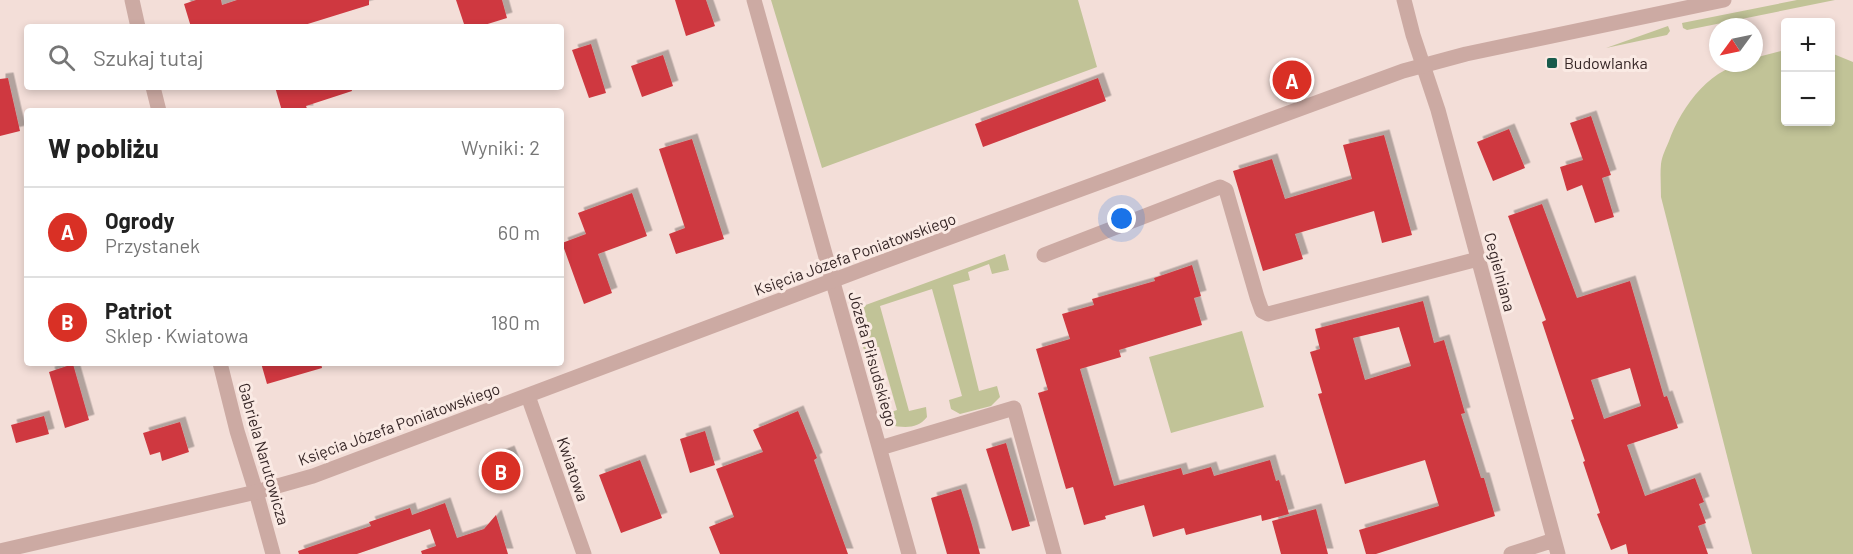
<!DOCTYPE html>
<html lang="pl">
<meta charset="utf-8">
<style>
:root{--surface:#fff;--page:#f6f6f6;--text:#222;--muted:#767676;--line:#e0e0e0;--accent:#d93025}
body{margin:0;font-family:Barlow,sans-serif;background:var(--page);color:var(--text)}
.controls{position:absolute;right:18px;top:18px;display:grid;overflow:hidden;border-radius:6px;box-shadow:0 3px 9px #0003}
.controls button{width:54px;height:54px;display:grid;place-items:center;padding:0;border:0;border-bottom:2px solid var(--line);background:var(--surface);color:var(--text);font:30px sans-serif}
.compass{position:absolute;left:1709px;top:18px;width:54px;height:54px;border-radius:50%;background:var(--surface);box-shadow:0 3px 9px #0003;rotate:237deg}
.you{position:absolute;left:1122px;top:219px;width:21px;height:21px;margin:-15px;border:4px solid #fff;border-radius:50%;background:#1a73e8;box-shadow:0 0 0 9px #1a73e833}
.badge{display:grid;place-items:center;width:39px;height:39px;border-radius:50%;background:var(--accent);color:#fff;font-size:20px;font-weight:700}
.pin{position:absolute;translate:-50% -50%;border:3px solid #fff;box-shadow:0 2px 6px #0006}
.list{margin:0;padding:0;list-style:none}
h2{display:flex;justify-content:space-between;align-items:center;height:78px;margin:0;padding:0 24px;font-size:26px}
h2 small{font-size:20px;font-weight:400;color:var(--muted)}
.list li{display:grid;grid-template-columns:39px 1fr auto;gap:18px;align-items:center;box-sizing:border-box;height:90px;padding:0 24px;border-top:2px solid var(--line)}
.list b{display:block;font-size:22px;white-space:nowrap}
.list p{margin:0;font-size:20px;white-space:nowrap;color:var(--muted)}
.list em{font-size:20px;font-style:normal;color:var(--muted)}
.icon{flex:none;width:33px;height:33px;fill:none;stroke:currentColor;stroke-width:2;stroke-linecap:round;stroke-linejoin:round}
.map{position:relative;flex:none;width:1853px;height:554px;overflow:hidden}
.search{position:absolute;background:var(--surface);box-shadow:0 3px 9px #0003;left:24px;top:24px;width:540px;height:66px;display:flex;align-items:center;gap:15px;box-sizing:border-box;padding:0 21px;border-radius:6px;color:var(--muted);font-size:22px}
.panel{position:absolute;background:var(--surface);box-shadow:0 3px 9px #0003;left:24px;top:108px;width:540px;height:258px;border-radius:6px}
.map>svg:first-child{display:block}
.green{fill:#c1c397}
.building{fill:#cf3940;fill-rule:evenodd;filter:url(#shadow)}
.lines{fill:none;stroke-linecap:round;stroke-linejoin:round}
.minor{stroke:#ccaaa3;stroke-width:15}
.tertiary{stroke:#ccaaa3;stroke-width:15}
.poi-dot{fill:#185b4c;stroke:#faeae4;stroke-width:2}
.labels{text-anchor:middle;stroke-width:6;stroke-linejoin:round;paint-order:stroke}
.poi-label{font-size:16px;fill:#362626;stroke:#faeae4;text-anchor:start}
.street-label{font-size:16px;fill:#362626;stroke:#faeae4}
</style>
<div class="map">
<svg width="1853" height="554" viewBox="0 0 1853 554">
<defs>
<filter id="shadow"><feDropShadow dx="5.5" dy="-5.5" stdDeviation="0" flood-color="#0004"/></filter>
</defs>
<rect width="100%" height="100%" fill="#f3ded8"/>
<path class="green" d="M 771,0 L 1078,0 L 1097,67 L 822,168 Z
M 1797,0 L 1835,0 L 1687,30 L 1683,28 L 1682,23 Z
M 1668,26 L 1670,31 L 1667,35 L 1606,48 Z
M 1785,50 L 1786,122 L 1830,122 L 1831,53 L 1853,62 L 1853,554 L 1752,554 L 1661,197 C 1661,186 1660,174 1661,164 C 1662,156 1666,148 1669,141 C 1682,106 1712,63 1754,63 L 1754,58 Z
M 1005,254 L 1009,270 L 992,274 L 989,264 L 968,272 L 970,280 L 953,285 L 979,391 L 997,386 L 1000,397 L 991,406 L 960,414 L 951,409 L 949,400 L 962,396 L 932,289 L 880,306 L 909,411 L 926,407 L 927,417 C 918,429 904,428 890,425 L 882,415 L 897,410 L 879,347 L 864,350 L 852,310 Z
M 1242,331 L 1264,407 L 1171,433 L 1149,357 Z"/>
<path class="building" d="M 196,0 L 221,0 L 222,5 L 237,0 L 369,0 L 369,5 L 298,27 L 191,27 L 184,4 Z
M 456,0 L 502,0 L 507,18 L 478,27 L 465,27 Z
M 675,0 L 706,0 L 715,26 L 686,36 Z
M 591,44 L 606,93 L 589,98 L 572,50 Z
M 663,55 L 673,86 L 642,97 L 631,66 Z
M 8,78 L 20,131 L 0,136 L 0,79 Z
M 1098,78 L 1106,101 L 983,147 L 975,124 Z
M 275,87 L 351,87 L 352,91 L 306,106 L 308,111 L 282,111 Z
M 1591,116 L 1611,175 L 1602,178 L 1614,217 L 1595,223 L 1582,185 L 1567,191 L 1560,167 L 1583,160 L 1570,123 Z
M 1509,129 L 1525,168 L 1493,181 L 1477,142 Z
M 1384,135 L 1412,235 L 1382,243 L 1374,211 L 1295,234 L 1303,259 L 1263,271 L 1233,171 L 1272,159 L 1285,199 L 1352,179 L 1343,145 Z
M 692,139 L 724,239 L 676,254 L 669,234 L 685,228 L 659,149 Z
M 632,193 L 647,236 L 598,254 L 612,293 L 584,304 L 562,243 L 586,234 L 578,213 Z
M 1542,204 L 1577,298 L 1630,281 L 1664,397 L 1667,396 L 1678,428 L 1627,445 L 1645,496 L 1695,478 L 1704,502 L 1699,504 L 1706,523 L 1698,526 L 1708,554 L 1628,554 L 1626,544 L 1611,550 L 1597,514 L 1600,513 L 1583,462 L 1585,461 L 1571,420 L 1574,419 L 1542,322 L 1546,320 L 1508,216 ZM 1630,368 L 1641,406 L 1604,419 L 1591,380 Z
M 1192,265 L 1201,296 L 1194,298 L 1202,325 L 1119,350 L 1121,357 L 1080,369 L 1114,486 L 1181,468 L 1183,475 L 1211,467 L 1214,476 L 1270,460 L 1276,481 L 1279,480 L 1289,514 L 1262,521 L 1261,515 L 1186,535 L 1184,528 L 1153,537 L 1144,505 L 1105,516 L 1106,519 L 1084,525 L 1073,487 L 1066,489 L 1038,393 L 1048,390 L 1036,349 L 1070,339 L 1062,314 L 1094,305 L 1092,299 L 1155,281 L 1154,278 Z
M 1423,301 L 1434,343 L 1444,340 L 1465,413 L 1461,414 L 1481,478 L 1484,478 L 1495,516 L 1376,554 L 1366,554 L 1359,530 L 1439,506 L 1425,460 L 1345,484 L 1318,394 L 1322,393 L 1310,352 L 1320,349 L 1315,329 ZM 1399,327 L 1411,366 L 1365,380 L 1353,338 Z
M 261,363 L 321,363 L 322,368 L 267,384 Z
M 73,364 L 89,420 L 65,428 L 49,372 Z
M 798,411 L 817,458 L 814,460 L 848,554 L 720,554 L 709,527 L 734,517 L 716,469 L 763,452 L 753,430 Z
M 44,416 L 49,434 L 16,443 L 11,425 Z
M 180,422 L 189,452 L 162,461 L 160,452 L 150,455 L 143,433 Z
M 705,431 L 715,465 L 690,473 L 680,439 Z
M 1006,443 L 1030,526 L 1012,531 L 986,449 Z
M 509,451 L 517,472 L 490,483 L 482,462 Z
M 640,460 L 662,518 L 621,533 L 599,475 Z
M 961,489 L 972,525 L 980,554 L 947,554 L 931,498 Z
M 445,503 L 457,538 L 484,529 L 496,515 L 508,554 L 422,554 L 421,551 L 436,546 L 430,529 L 357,554 L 299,554 L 298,551 L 371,526 L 369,522 L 410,508 L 412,515 Z
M 1316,509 L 1328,554 L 1281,554 L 1272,521 Z"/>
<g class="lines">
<path class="minor" d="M 132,0 L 138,27
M 754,0 L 909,554
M 1404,0 L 1413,35 L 1438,110 L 1558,554
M 153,87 L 159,111
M 1044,255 L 1220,187 L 1226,190 L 1257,297 L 1262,311 L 1268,314 L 1478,259
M 220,363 L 237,431 L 256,492 L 273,554
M 528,396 L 584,554
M 880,448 L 1014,408 L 1054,554
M 1511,554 L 1554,540"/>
<path class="tertiary" d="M 0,551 L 256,492 L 313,476 L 874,265 L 1403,71 L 1466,54 L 1724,0"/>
</g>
<rect class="poi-dot" x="1546" y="57" width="12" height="12" rx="3"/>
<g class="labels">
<g class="poi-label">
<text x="1564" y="69">Budowlanka</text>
</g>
<g class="street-label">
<text transform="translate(855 254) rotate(-20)" y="6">Księcia Józefa Poniatowskiego</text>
<text transform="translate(1500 272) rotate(75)" y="6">Cegielniana</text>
<text transform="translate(873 359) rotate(74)" y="6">Józefa Piłsudskiego</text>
<text transform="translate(399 424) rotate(-20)" y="6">Księcia Józefa Poniatowskiego</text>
<text transform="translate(264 454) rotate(74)" y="6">Gabriela Narutowicza</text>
<text transform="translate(573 469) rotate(71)" y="6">Kwiatowa</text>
</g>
</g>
</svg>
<div class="controls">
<button>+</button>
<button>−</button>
</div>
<svg class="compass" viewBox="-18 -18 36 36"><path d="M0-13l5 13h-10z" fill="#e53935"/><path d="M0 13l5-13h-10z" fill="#767676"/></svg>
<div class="you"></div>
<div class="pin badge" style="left:1292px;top:80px">A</div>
<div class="pin badge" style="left:501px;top:471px">B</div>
<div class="search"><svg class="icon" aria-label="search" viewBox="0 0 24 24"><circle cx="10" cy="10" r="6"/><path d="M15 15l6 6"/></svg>Szukaj tutaj</div>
<section class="panel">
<h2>W pobliżu<small>Wyniki: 2</small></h2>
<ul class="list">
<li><span class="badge">A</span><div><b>Ogrody</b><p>Przystanek</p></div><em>60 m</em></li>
<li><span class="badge">B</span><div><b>Patriot</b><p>Sklep · Kwiatowa</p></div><em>180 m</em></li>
</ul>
</section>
</div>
